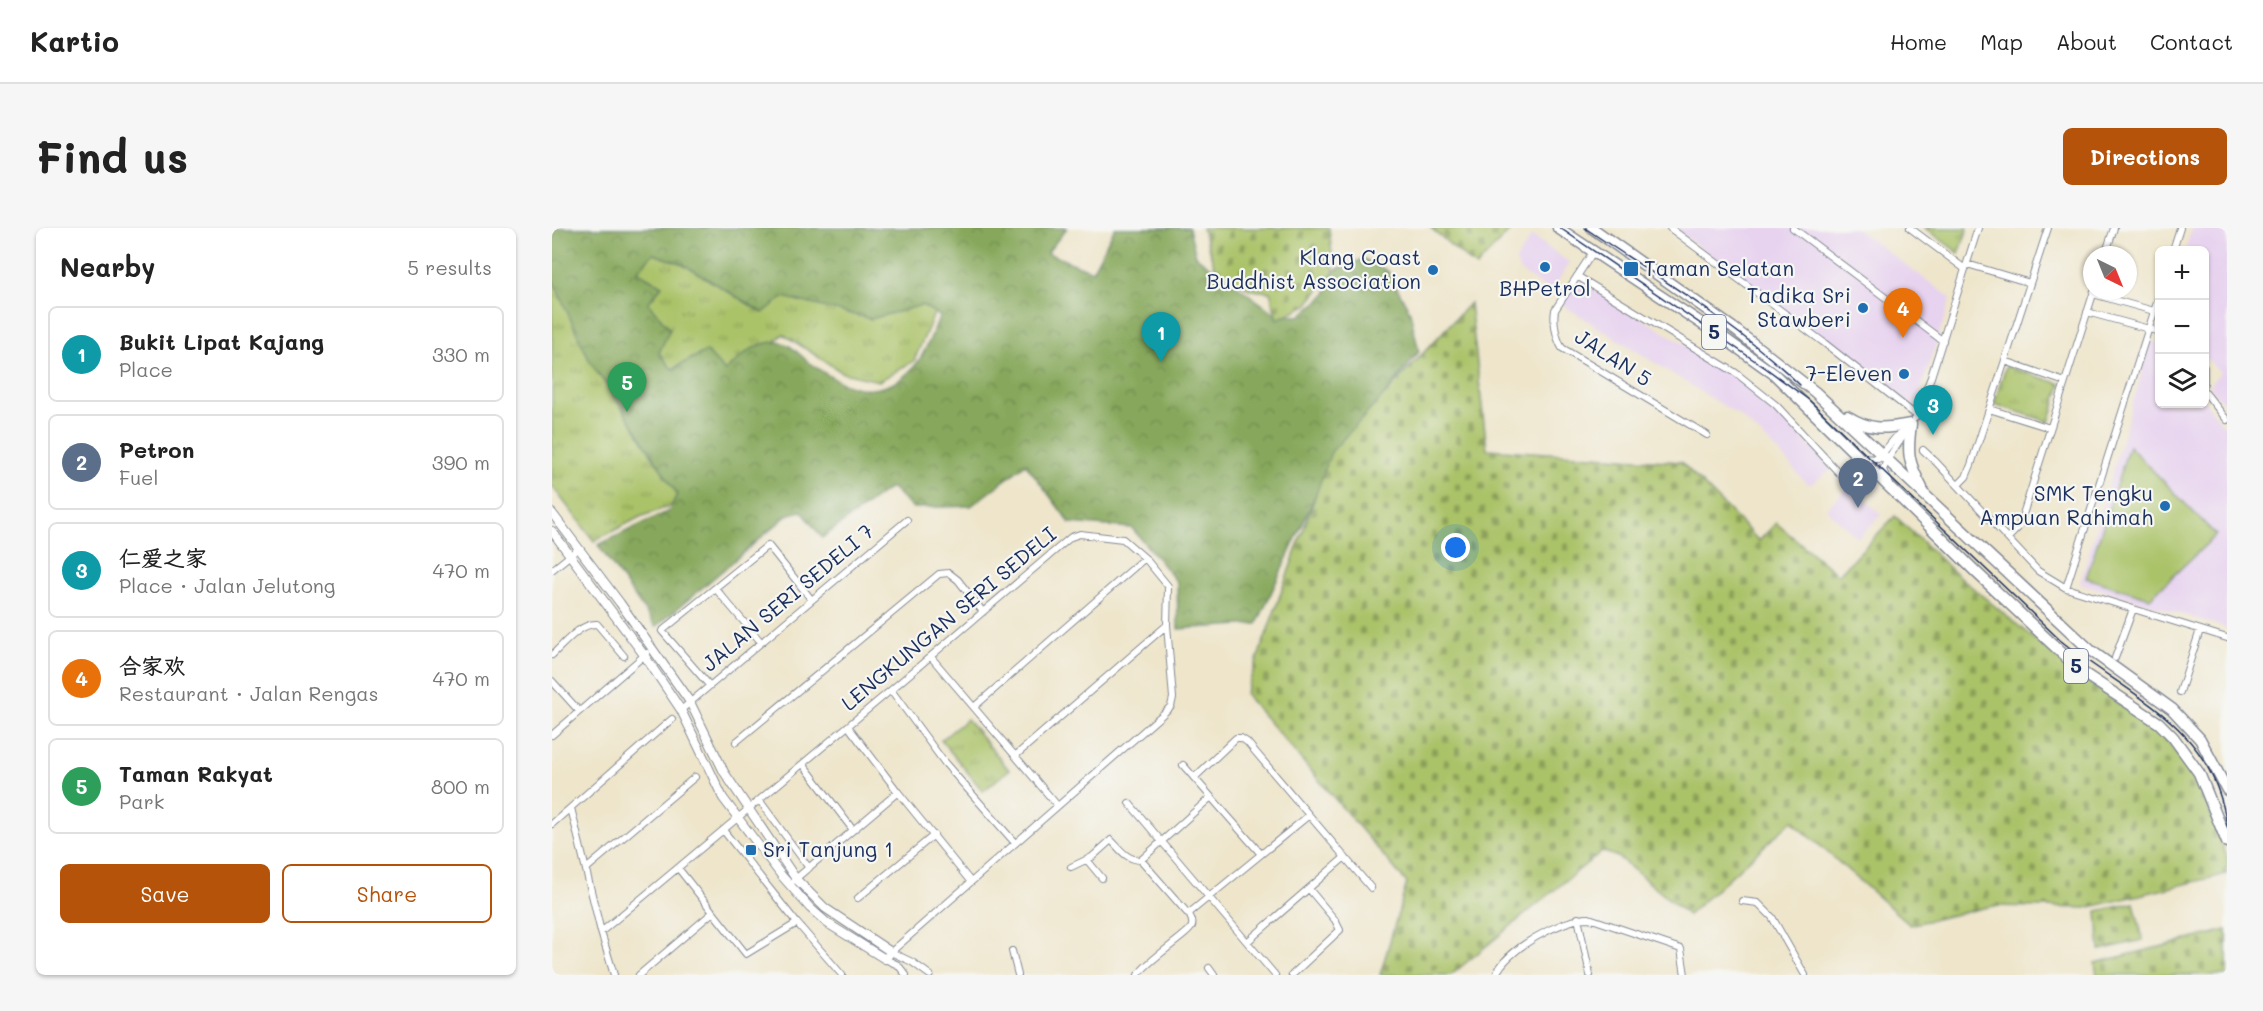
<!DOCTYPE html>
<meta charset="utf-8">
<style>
:root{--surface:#fff;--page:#f6f6f6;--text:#222;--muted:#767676;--line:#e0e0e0;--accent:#b45309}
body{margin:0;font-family:Mali,"LXGW WenKai TC",sans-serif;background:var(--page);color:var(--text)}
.controls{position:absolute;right:18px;top:18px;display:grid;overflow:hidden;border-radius:9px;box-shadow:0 2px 4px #0004}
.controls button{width:54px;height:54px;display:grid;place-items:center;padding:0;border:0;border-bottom:2px solid var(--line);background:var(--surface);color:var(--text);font:30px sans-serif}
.compass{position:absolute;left:1531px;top:18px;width:54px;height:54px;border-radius:50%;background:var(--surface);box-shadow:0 2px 4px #0004;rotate:137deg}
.you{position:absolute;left:904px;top:320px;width:21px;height:21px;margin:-15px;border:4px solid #fff;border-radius:50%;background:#1a73e8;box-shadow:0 0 0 9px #1a73e833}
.badge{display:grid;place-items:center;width:39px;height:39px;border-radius:50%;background:var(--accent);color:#fff;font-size:20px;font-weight:700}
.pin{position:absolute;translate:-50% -50px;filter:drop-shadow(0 2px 3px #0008)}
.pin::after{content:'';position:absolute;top:32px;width:21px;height:18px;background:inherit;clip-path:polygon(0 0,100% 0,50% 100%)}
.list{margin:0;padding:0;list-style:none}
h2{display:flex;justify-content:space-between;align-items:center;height:78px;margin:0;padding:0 24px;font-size:26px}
h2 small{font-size:20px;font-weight:400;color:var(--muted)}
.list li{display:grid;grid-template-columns:39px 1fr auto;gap:18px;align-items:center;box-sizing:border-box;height:96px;margin:0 12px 12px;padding:0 12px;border:2px solid var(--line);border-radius:9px}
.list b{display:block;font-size:22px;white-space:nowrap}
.list p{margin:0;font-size:20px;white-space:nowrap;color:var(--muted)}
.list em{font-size:20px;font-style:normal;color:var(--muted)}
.actions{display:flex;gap:12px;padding:18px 24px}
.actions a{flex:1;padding:14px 0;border:2px solid var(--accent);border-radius:9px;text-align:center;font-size:21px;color:var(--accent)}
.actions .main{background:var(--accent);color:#fff}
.icon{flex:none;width:33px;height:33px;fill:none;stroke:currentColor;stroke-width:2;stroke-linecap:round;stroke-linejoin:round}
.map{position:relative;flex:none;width:1675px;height:747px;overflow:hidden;border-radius:9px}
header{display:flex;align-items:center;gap:36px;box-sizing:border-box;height:84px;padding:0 30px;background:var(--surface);border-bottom:2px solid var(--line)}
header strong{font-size:28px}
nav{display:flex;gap:33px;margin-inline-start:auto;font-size:21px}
.intro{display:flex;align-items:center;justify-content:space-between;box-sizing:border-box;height:144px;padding:0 36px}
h1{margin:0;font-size:42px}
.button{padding:15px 27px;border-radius:9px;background:var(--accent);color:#fff;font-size:21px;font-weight:700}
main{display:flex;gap:36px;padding:0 36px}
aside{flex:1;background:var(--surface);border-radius:9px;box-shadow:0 2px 4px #0004}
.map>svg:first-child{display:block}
.built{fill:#e7d2ef}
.grass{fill:url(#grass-tufts);stroke:#627862;stroke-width:1.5}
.forest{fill:url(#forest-crowns);stroke:#516c5d;stroke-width:1.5;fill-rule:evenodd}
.cemetery{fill:url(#cemetery-stones);stroke:#627862;stroke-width:1.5}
.pitch{fill:#aac267;stroke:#627862;stroke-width:1.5}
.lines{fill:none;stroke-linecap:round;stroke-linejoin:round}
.minor-casing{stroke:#848a94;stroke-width:8}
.tertiary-casing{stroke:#848a94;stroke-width:10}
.trunk-casing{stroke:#848a94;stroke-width:13}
.minor{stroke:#fff;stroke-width:6}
.tertiary{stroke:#fff;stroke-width:8}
.trunk{stroke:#fff;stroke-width:10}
.tram{stroke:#1b2f5e;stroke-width:1.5}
.poi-dot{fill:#1f6fb2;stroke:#f6f6f2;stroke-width:2}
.labels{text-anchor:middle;stroke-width:4.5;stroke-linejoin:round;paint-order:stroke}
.shield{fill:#f6f6f2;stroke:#5d6b8a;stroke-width:1.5}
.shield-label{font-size:20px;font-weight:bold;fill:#1b2f5e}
.poi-label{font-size:21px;fill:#1b2f5e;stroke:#f6f6f2;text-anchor:end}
.street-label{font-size:21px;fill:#1b2f5e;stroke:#f6f6f2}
</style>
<header>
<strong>Kartio</strong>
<nav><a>Home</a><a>Map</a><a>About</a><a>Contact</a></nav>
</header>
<div class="intro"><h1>Find us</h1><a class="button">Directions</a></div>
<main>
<aside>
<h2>Nearby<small>5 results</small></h2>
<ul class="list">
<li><span class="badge" style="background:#0f9aa8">1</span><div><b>Bukit Lipat Kajang</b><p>Place</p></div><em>330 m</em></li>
<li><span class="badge" style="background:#5c6f8a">2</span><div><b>Petron</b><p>Fuel</p></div><em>390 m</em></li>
<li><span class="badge" style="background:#0f9aa8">3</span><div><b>仁爱之家</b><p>Place · Jalan Jelutong</p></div><em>470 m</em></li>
<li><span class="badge" style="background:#e8710a">4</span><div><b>合家欢</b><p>Restaurant · Jalan Rengas</p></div><em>470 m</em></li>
<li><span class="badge" style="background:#2e9e5b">5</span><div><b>Taman Rakyat</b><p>Park</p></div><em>800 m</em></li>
</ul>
<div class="actions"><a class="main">Save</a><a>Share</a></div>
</aside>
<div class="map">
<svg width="1675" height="747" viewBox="0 0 1675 747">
<defs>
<pattern id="grass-tufts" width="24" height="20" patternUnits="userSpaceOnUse" patternTransform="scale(1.5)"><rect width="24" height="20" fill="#aac267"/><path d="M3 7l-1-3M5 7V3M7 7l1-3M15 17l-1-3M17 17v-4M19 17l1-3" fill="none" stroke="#8a9e58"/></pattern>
<pattern id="forest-crowns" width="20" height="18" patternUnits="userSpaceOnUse" patternTransform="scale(1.5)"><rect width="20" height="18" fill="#87a85c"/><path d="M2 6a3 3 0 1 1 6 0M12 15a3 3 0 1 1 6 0" fill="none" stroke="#6e894f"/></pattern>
<pattern id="cemetery-stones" width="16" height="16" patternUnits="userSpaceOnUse" patternTransform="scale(1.5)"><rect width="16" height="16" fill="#aac267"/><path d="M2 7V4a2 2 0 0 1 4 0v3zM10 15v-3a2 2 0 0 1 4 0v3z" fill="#8a9e58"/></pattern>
</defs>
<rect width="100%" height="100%" fill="#f6f6f2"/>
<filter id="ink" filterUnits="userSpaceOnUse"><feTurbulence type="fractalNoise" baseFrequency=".0167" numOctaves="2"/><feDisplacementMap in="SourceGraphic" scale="12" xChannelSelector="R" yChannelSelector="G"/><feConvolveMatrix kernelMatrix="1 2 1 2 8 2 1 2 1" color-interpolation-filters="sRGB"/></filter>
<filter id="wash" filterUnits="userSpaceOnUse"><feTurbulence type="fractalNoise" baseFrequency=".008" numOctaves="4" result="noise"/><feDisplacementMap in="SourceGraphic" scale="24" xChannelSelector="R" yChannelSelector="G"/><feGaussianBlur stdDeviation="1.35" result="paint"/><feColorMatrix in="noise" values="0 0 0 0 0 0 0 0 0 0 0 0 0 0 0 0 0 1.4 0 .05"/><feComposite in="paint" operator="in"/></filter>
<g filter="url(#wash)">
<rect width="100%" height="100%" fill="#eee5ca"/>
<path class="built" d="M 1122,0 L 1303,0 L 1399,70 L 1363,180 Z
M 1640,0 L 1675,0 L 1675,179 L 1657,158 L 1668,144 L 1653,129 L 1652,22 L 1633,22 Z
M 980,8 L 1018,35 L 998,64 L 967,42 L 964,32 Z
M 1026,52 L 1183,147 L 1220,177 L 1280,241 L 1259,256 L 1255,256 L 1223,220 L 1188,188 L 1009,76 Z
M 1599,113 L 1607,116 L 1608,176 L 1653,174 L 1675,201 L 1675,400 L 1528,355 Z
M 1299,256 L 1329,287 L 1306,310 L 1274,281 Z"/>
<path class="grass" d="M 0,0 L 407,27 L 362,133 L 327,153 L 291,145 L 231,106 L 118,215 L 138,271 L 88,289 L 42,313 L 0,258 Z
M 1373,0 L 1416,0 L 1407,25 Z
M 1454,138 L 1509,156 L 1497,194 L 1442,176 Z
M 415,491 L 457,542 L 431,563 L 389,512 Z"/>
<path class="forest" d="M 0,0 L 515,0 L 495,25 L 540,43 L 563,0 L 637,0 L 644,28 L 725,87 L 748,88 L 774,66 L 782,42 L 812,31 L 836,43 L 858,84 L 867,124 L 780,231 L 705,396 L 626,401 L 625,354 L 580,300 L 518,295 L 474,236 L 419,278 L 361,280 L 339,259 L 270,310 L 250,283 L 237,286 L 104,399 L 46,317 L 117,283 L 125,266 L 74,186 L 38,134 L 0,50 ZM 101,26 L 131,36 L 211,85 L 231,69 L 319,91 L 370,77 L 388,88 C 381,103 375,121 366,134 C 333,176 295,163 258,135 C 243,124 237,110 215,115 C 198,118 186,132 173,143 L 154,123 L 120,141 L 107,125 L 118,101 L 96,75 L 110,58 L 85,43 Z"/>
<path class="cemetery" d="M 650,0 L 777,0 L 782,44 L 755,77 L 725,91 L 718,64 L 699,62 L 664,43 Z
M 879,0 L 960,0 L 924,39 Z
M 918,75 L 935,221 L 1129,234 L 1207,313 L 1224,295 L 1286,347 L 1343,288 L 1403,345 L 1522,444 L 1612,508 L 1629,530 L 1651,566 L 1675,629 L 1675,646 L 1534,680 L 1440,678 L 1358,697 L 1240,593 L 1136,687 L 1066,629 L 1050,623 L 899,747 L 828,747 L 855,655 L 693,466 L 779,224 Z
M 1582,675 L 1591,712 L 1548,722 L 1545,683 Z
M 1675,702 L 1675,747 L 1545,747 L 1543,735 Z"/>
<path class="pitch" d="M 1577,218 L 1664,307 L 1598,370 L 1534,350 Z"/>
</g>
<g filter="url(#ink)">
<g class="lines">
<defs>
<path id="minor" d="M 1118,0 L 1271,114 L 1365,188
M 1241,0 L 1391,113
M 1358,0 L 1413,41
M 1621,22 L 1628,0
M 1041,24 L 1003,82 C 1001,94 1004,110 1010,120 L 1155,207
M 1553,27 L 1562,0
M 1415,36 L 1478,55
M 1025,48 L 1184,145 L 1224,177 L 1288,246 L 1304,225
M 1541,66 L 1602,83
M 1535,84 L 1608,104
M 1453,133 L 1513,154
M 1652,140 L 1652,155
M 1652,163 L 1675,192
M 1437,181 L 1498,200
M 1363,190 L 1379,149 L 1426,0
M 1371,222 L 1384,234 L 1486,343 L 1514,360 L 1675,410
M 1310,230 L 1326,231 L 1343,210 L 1354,200
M 1337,254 L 1331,242 L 1335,232 L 1356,201
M 1406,257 L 1414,249 L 1419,237 L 1496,0
M 1456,310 L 1467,299 L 1542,63
M 0,342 L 26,321
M 163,360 L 209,414
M 1514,360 L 1608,65
M 0,427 C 12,416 28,395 45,396 L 72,428
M 379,429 L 505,577
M 1563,430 L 1581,381
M 0,453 L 27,483
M 157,457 L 110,403 L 216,317 L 259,371
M 339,462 L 392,534 L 463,615
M 1628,464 L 1648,402
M 422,479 L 593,330
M 129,482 L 355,292
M 296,498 L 346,564 L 418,653
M 0,507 L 95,425
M 184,514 L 387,346 L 397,345 L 406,352 L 431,384
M 463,528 L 615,397
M 251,536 L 301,602
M 631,537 L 709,626
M 642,550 L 684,510 L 689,510 L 695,514 L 819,660
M 208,573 L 257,640
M 577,575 L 723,747
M 19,580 L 49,704 L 62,747
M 0,596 L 120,491
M 171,602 L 245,695 L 290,747
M 535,632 L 550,650
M 519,639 L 540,629 L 559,612 C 568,621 574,632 589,632 L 659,569
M 126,640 L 194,726 L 245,695
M 34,641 L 143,549
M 241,653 L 346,564
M 306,670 L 382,607
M 1190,673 L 1206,675 L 1220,689 L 1253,747
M 636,686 L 756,588
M 1026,690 L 1038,747
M 49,704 L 339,462 L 519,309 L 528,306 L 571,311 L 593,330 L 616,358 L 615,397 L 621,470 L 619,478 L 611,486 L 339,724 L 360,734 L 378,747
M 695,714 L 793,629
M 460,723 L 466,747
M 333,731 L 346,737 L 354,747
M 657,740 L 662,747
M 87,747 L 160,685
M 586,747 C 595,732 638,706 640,698 C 641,694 640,692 638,688 L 589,632
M 740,747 L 788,702 L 783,692 L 757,661
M 944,747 C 953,722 1010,690 1037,690 L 1129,721 L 1133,747"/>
<path id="tertiary" d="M 0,285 L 68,375 L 138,474 L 172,544 L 244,651 L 273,680 L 339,724 L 333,731 L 275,695 L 258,680 L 229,647 L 171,570 L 129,482 L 92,427 L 0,303"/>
<path id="trunk" d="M 1006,0 L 1176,113 L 1222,146 L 1425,345 L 1531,445 L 1607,495 L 1621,509 L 1647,545 L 1675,614
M 1040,0 L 1181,100 L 1263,164 L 1538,422 L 1620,481 L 1648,511 L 1675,562
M 1295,188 C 1319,203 1332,201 1359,196 C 1355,225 1356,234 1370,260"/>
</defs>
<use href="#minor" class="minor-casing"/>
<use href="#tertiary" class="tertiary-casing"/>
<use href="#trunk" class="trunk-casing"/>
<use href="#minor" class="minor"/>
<use href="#tertiary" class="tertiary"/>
<use href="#trunk" class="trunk"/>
<path class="tram" d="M 1008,0 L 1215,141 L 1257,172 L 1508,412 C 1579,470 1660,495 1675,598
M 1033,0 C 1106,50 1184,95 1248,157"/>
</g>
</g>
<g class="poi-dot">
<circle cx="993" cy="39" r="6"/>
<rect x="1071" y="33" width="16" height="16" rx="3"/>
<circle cx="881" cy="42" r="6"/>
<circle cx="1311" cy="80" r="6"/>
<circle cx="1352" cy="146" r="6"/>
<circle cx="1613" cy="278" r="6"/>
<rect x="193" y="616" width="12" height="12" rx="3"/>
</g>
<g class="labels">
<g class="shield">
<rect x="1150" y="87" width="24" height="34" rx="4.5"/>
<rect x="1512" y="421" width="24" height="34" rx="4.5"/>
</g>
<g class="shield-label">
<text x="1162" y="111">5</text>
<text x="1524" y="445">5</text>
</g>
<g class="poi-label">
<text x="869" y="37">Klang Coast<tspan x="869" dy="24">Buddhist Association</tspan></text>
<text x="1092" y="48" text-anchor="start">Taman Selatan</text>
<text x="993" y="68" text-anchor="middle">BHPetrol</text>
<text x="1299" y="75">Tadika Sri<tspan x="1299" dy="24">Stawberi</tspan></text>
<text x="1340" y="153">7-Eleven</text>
<text x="1601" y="273">SMK Tengku<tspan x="1601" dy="24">Ampuan Rahimah</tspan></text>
<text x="211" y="629" text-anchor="start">Sri Tanjung 1</text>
</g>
<g class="street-label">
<text transform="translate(1061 130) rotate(33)" y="7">JALAN 5</text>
<text transform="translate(236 370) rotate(-40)" y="7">JALAN SERI SEDELI 7</text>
<text transform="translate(397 391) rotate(-40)" y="7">LENGKUNGAN SERI SEDELI</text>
</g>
</g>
</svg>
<div class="controls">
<button>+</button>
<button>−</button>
<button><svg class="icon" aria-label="layers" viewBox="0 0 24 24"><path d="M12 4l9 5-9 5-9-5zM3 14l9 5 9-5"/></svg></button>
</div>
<svg class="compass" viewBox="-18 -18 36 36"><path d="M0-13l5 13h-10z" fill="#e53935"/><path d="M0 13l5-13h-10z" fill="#767676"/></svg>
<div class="you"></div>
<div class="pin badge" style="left:609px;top:134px;background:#0f9aa8">1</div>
<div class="pin badge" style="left:1306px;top:280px;background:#5c6f8a">2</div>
<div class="pin badge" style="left:1381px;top:207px;background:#0f9aa8">3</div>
<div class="pin badge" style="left:1351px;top:110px;background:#e8710a">4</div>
<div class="pin badge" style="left:75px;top:184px;background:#2e9e5b">5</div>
</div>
</main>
